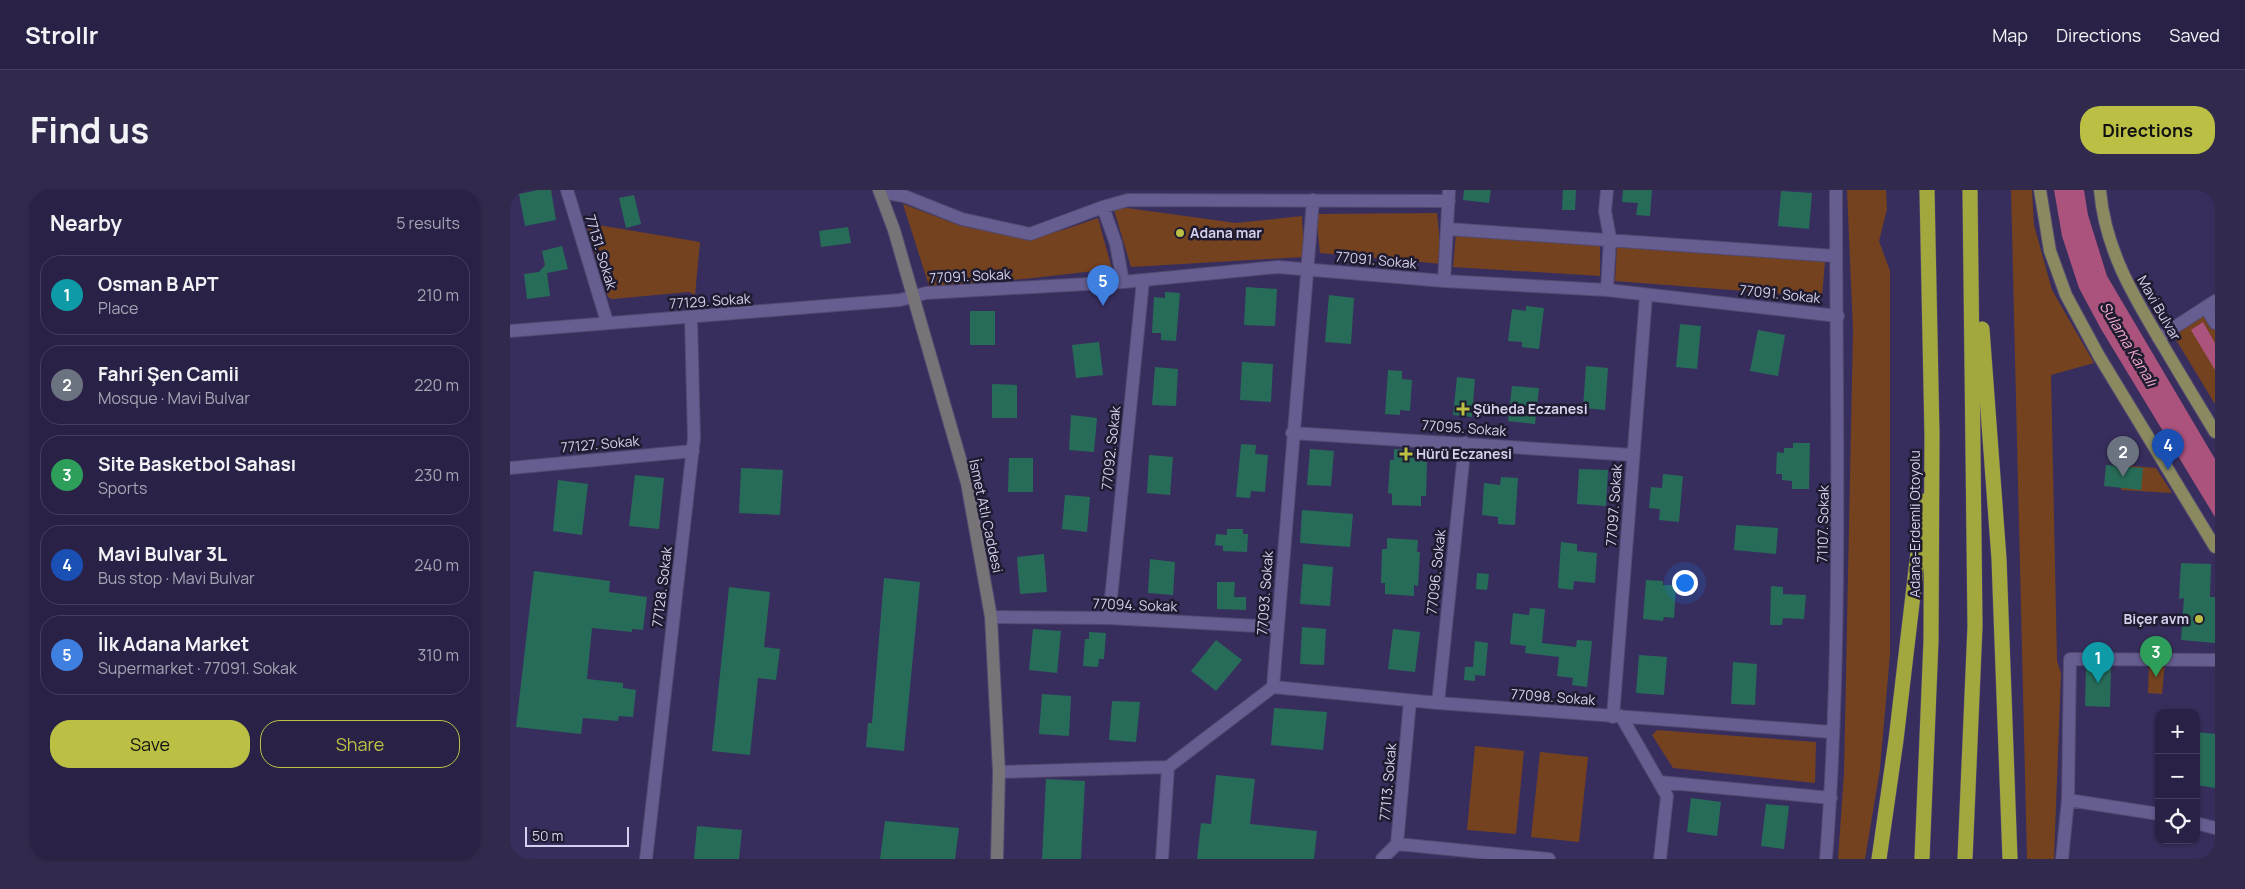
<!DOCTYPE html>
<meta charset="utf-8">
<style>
:root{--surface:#2a2246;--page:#322a4d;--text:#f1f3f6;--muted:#a5a4b3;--line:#463f5f;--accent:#bbc045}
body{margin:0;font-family:Manrope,sans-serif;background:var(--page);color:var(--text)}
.controls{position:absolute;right:15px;bottom:15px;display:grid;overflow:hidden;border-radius:10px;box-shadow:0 1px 4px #0004}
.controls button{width:45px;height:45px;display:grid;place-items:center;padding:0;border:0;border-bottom:1px solid var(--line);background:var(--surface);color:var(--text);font:25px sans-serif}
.scale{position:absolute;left:15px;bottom:12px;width:104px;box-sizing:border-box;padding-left:5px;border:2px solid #d4d0ed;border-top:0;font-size:14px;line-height:18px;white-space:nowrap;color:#d4d0ed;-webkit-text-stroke:4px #1f1b30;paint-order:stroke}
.you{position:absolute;left:1174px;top:392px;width:18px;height:18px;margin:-12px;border:4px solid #fff;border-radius:50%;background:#1a73e8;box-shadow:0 0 0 8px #1a73e833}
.badge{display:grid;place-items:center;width:32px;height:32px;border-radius:50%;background:var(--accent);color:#fff;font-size:16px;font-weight:700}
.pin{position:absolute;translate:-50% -41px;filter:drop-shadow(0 1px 2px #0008)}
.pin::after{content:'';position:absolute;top:26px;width:18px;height:15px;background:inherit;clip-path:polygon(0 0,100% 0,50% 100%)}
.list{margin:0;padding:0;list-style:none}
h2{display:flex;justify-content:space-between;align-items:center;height:65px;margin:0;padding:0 20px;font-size:21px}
h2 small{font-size:16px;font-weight:400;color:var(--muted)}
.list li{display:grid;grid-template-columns:32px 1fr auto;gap:15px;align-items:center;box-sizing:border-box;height:80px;margin:0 10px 10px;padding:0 10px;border:1px solid var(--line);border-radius:20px}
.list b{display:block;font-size:19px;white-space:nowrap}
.list p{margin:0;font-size:16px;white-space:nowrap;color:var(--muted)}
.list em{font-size:16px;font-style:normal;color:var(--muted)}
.actions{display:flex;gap:10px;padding:15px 20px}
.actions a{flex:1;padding:11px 0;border:1px solid var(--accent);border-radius:20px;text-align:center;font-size:18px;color:var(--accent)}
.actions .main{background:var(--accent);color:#111}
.icon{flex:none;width:28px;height:28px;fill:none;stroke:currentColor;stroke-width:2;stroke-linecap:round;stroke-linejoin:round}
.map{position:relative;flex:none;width:1705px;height:669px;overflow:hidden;border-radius:20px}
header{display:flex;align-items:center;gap:30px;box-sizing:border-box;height:70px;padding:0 25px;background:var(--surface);border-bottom:1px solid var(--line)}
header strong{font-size:24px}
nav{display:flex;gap:28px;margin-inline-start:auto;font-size:18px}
.intro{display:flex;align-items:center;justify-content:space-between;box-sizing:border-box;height:120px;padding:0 30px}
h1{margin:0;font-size:35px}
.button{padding:12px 22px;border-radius:20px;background:var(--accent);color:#111;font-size:18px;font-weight:700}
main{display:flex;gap:30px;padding:0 30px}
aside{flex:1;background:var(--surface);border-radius:20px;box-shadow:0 1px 4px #0004}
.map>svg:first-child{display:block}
.green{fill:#754220}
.water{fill:#ab527d}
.building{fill:#276c59}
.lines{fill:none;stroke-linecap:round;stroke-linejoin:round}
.minor-casing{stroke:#524970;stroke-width:14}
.secondary-casing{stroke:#524970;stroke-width:14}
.primary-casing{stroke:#524970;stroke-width:14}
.motorway-casing{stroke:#524970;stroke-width:16}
.minor{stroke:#665d90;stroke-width:12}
.secondary{stroke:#787377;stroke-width:12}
.primary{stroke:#8a895f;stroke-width:12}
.motorway{stroke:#a2a73e;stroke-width:15}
.poi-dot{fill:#bbc045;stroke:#1f1b30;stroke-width:2}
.labels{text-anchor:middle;stroke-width:5;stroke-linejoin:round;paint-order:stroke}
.poi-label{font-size:14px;font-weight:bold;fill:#d4d0ed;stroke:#1f1b30;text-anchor:start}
.street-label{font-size:14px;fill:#d4d0ed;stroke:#1f1b30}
.water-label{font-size:15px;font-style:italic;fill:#f2a9c9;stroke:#1f1b30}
</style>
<header>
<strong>Strollr</strong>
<nav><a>Map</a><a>Directions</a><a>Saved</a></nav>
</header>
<div class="intro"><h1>Find us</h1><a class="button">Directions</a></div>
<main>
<aside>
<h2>Nearby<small>5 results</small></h2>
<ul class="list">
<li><span class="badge" style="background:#0f9aa8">1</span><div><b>Osman B APT</b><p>Place</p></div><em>210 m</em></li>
<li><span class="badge" style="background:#6b7280">2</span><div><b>Fahri Şen Camii</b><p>Mosque · Mavi Bulvar</p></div><em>220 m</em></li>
<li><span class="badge" style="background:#2e9e5b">3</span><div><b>Site Basketbol Sahası</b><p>Sports</p></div><em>230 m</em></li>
<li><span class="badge" style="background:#1a4fb4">4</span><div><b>Mavi Bulvar 3L</b><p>Bus stop · Mavi Bulvar</p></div><em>240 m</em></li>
<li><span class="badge" style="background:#3f7fe0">5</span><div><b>İlk Adana Market</b><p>Supermarket · 77091. Sokak</p></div><em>310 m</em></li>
</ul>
<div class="actions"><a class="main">Save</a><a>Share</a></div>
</aside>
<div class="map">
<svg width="1705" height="669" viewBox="0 0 1705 669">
<rect width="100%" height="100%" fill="#382e5d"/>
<path class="green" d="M 1337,0 L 1376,0 L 1377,19 L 1369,51 L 1380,81 L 1380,464 L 1370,579 L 1355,669 L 1328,669 L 1334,583 L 1343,140 Z
M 1501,0 L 1522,0 L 1524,35 L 1542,100 L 1584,173 L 1541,185 L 1547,471 L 1551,483 L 1544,669 L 1517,669 Z
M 393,14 L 451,36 L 517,49 L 553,40 L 588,28 L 602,79 L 514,89 L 419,96 Z
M 617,18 L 726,33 L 792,26 L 794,67 L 621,77 L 604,20 Z
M 927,23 L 932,74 L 810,63 L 806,24 Z
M 76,33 L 190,52 L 185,105 L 179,102 L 102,109 L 98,107 Z
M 946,43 L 1090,54 L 1090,86 L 943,77 Z
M 1107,55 L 1315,71 L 1312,107 L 1105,91 Z
M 1698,109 L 1705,120 L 1705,214 L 1660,140 Z
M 1612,275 L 1646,278 L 1662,303 L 1611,300 Z
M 1639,471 L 1655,471 L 1652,504 L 1638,503 Z
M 1147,540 L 1306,552 L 1305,593 L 1163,578 L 1142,545 Z
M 965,556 L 1014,561 L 1006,644 L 957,640 Z
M 1030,562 L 1078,567 L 1069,652 L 1021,647 Z"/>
<path class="water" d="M 1544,0 L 1574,0 L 1578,25 L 1597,86 L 1705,269 L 1705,327 L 1591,139 L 1569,98 L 1552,46 Z
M 1693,132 L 1705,153 L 1705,180 L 1681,140 Z"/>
<path class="building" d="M 28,0 L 41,0 L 46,30 L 15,36 L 9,4 Z
M 954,0 L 981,0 L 979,13 L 953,10 Z
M 1053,0 L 1066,0 L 1065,20 L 1052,20 Z
M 1113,0 L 1142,0 L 1140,26 L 1126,25 L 1128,13 L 1112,12 Z
M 1271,1 L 1302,3 L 1299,39 L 1268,36 Z
M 124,5 L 131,34 L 116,38 L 109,8 Z
M 338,37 L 341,53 L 311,57 L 309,41 Z
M 52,56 L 58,79 L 37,83 L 40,106 L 17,109 L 14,84 L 29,82 L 35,75 L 32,61 Z
M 736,97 L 767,99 L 765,136 L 734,135 Z
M 655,102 L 670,103 L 666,151 L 651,150 L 651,143 L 642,143 L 644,107 L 655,108 Z
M 819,105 L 844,108 L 841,154 L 815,152 Z
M 1016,116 L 1034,118 L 1029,159 L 1012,157 L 1012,152 L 998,151 L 1002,119 L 1016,121 Z
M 460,121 L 485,121 L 485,155 L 460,155 Z
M 1170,134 L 1191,136 L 1187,179 L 1166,177 Z
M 1248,140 L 1275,145 L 1268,186 L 1240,181 Z
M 589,152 L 593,185 L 566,188 L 562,155 Z
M 732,172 L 763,174 L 761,212 L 730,210 Z
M 1076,176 L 1098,178 L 1095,220 L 1073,218 Z
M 645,177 L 668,179 L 666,216 L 642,215 Z
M 878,180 L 892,181 L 892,189 L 902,190 L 900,221 L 890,220 L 890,225 L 875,224 Z
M 947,187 L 965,189 L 962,227 L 943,225 Z
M 482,194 L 507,195 L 507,228 L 482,228 Z
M 1002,196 L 1029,198 L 1025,234 L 998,231 Z
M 561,225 L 587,228 L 584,262 L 559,260 Z
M 1283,253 L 1300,253 L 1299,299 L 1282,299 L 1282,291 L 1272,290 L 1272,284 L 1266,284 L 1267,262 L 1274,263 L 1274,258 L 1283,258 Z
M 731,254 L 746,255 L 745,264 L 758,265 L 755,302 L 741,301 L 740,308 L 726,307 Z
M 800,259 L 824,261 L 821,296 L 797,295 Z
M 884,259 L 915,261 L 914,272 L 917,272 L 916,306 L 911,306 L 911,316 L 882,315 L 882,304 L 878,303 L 880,270 L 884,270 Z
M 639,265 L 663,267 L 660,305 L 637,303 Z
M 499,268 L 523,268 L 523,302 L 498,302 Z
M 1596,275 L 1633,278 L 1631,300 L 1594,296 Z
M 231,278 L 273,280 L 270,325 L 229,323 Z
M 1069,279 L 1098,280 L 1096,316 L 1067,314 Z
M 1153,284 L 1173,286 L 1169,332 L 1149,330 L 1150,319 L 1139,318 L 1141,297 L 1152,298 Z
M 125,285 L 154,288 L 149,339 L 119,336 Z
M 991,287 L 1008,288 L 1005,335 L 988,334 L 988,327 L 972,325 L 974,293 L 990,295 Z
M 48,290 L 78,294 L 72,345 L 43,341 Z
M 555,305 L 580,307 L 577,342 L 552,339 Z
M 792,320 L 843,324 L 840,357 L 790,353 Z
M 1226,335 L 1268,338 L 1266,364 L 1224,360 Z
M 717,339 L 733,339 L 733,344 L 738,344 L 737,362 L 713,361 L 713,356 L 705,355 L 706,344 L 717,345 Z
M 877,348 L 908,350 L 907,362 L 910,362 L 908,396 L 904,395 L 904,406 L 875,404 L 875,393 L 871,393 L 872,359 L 877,359 Z
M 1051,352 L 1067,354 L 1067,361 L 1087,363 L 1085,393 L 1064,391 L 1063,400 L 1048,398 Z
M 534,364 L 537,402 L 510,404 L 507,367 Z
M 640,369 L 665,372 L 663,405 L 638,403 Z
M 1671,373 L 1701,374 L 1700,407 L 1705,407 L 1705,453 L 1671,450 L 1674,408 L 1669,409 Z
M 793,374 L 823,377 L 820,416 L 790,414 Z
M 24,381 L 100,391 L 99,402 L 137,407 L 133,440 L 122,439 L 122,442 L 82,438 L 77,489 L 113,493 L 113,498 L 126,500 L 123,527 L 109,526 L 108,531 L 73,528 L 71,544 L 6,537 Z
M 967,383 L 979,384 L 977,400 L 966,399 Z
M 374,388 L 410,392 L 394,561 L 356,557 L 358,533 L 362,533 Z
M 1136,390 L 1153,391 L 1153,395 L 1166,395 L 1164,428 L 1154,427 L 1153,431 L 1133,429 Z
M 707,392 L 725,392 L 724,407 L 736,407 L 736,420 L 707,419 Z
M 1261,396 L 1273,397 L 1273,404 L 1296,405 L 1294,429 L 1273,428 L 1272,435 L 1260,435 Z
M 219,397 L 260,402 L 254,457 L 270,459 L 266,490 L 248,488 L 240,565 L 202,561 Z
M 1020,418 L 1035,419 L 1032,453 L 1066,457 L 1067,450 L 1082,451 L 1077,497 L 1062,495 L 1063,488 L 1047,486 L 1049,467 L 1015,463 L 1016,456 L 1000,454 L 1003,423 L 1019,425 Z
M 792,437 L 816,439 L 814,475 L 790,474 Z
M 523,439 L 551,441 L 547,483 L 519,480 Z
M 883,439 L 910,442 L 905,482 L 878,479 Z
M 579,442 L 596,443 L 594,469 L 589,469 L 588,477 L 573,476 L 575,449 L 579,449 Z
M 706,450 L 732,470 L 706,501 L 681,481 Z
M 965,451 L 978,453 L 975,486 L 965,485 L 965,491 L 954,490 L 955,477 L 963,477 Z
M 1129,465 L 1157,467 L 1154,505 L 1126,503 Z
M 1223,472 L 1247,474 L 1245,515 L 1221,514 Z
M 1576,477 L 1601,477 L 1600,517 L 1575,516 Z
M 532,504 L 561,506 L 559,546 L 529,544 Z
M 602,511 L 630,512 L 626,552 L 599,550 Z
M 764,518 L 817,522 L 813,560 L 761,555 Z
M 1686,542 L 1705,544 L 1705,598 L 1686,595 Z
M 706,585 L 745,589 L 740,634 L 807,641 L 804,669 L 687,669 L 691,633 L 701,634 Z
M 536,589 L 575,591 L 571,669 L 532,669 Z
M 1181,608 L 1211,612 L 1207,646 L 1177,642 Z
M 1256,614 L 1279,616 L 1274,659 L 1251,656 Z
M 375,631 L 449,638 L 445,669 L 370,669 Z
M 187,636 L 232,640 L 229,669 L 184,669 Z"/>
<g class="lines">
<defs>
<path id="minor" d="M 57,0 L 97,132
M 1097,0 L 1095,21 L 1100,48 L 1097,100
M 370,2 L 394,6 L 452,29 L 520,44 L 593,17 L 618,10 L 939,11
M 593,17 L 606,54 L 613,92
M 938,39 L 1326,66
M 934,91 L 939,0
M 1696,117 L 1705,133
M 0,141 L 390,110 L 416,103 L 613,92 L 768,77 L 934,91 L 1097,100 L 1328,126
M 1648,148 L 1705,111
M 782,243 L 1123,265
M 0,278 L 183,261
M 481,427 L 599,428 L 767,437
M 599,428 L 633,91
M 763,497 L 928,513 L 1322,542
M 928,513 L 955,253
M 1111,526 L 1157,606 L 1150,669
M 1103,527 L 1136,106
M 489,582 L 658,577 L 763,497 L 803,10
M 1149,592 L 1321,608
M 1558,610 L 1649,624
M 1686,633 L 1705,638
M 887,654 L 1039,669
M 136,669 L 184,248 L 181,128
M 652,669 L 658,577
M 872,669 L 887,654 L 900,511
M 1316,669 C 1333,446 1326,223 1326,0
M 1552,669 L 1558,610 L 1560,469 L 1705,470"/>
<path id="secondary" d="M 369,0 L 384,40 L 457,293 L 481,427 L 489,582 L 487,669"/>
<path id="primary" d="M 1530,0 L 1540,61 L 1556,105 L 1589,166 L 1705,357
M 1590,0 C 1595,60 1624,107 1654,157 C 1671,186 1688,214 1705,242"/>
<path id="motorway" d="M 1472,139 L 1489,369 L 1500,669
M 1369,669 L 1386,550 L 1414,311
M 1412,669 L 1421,451 L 1422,245 L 1417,0
M 1455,669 L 1465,436 L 1460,0"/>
</defs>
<use href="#minor" class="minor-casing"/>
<use href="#secondary" class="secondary-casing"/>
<use href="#primary" class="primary-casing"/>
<use href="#motorway" class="motorway-casing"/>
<use href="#minor" class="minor"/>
<use href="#secondary" class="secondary"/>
<use href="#primary" class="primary"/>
<use href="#motorway" class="motorway"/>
</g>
<g class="poi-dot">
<circle cx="670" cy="43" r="5"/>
<path d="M950.5 211.5h5v5h5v5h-5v5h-5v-5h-5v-5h5z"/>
<path d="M893.5 256.5h5v5h5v5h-5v5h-5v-5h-5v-5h5z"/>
<circle cx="1689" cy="429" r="5"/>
</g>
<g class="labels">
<g class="poi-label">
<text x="680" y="48">Adana mar</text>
<text x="963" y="224">Şüheda Eczanesi</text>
<text x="906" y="269">Hürü Eczanesi</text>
<text x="1679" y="434" text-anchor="end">Biçer avm</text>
</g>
<g class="street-label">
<text transform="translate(91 62) rotate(73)" y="5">77131. Sokak</text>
<text transform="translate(866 70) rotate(5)" y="5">77091. Sokak</text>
<text transform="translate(460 86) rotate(-3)" y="5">77091. Sokak</text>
<text transform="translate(1270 104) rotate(6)" y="5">77091. Sokak</text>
<text transform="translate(200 111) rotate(-4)" y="5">77129. Sokak</text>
<text transform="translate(1649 118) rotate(60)" y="5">Mavi Bulvar</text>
<text transform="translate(954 238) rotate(4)" y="5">77095. Sokak</text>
<text transform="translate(90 254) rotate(-5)" y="5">77127. Sokak</text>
<text transform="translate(601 258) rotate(-84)" y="5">77092. Sokak</text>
<text transform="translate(1104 315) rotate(-86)" y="5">77097. Sokak</text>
<text transform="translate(476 326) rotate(78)" y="5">İsmet Atlı Caddesi</text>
<text transform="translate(1313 334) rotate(-89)" y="5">71107. Sokak</text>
<text transform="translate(1405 334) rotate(-90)" y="5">Adana-Erdemli Otoyolu</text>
<text transform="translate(926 382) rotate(-84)" y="5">77096. Sokak</text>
<text transform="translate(152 397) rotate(-83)" y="5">77128. Sokak</text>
<text transform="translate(755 403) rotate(-86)" y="5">77093. Sokak</text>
<text transform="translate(625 415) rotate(2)" y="5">77094. Sokak</text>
<text transform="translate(1043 507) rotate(4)" y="5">77098. Sokak</text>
<text transform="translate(878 592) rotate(-85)" y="5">77113. Sokak</text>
</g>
<g class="water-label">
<text transform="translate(1618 154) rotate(59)" y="5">Sulama Kanalı</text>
</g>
</g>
</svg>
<div class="controls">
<button>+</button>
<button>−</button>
<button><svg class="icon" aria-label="locate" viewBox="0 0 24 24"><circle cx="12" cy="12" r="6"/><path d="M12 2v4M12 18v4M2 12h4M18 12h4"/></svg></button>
</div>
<div class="scale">50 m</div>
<div class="you"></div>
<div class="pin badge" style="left:1588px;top:493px;background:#0f9aa8">1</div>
<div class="pin badge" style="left:1613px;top:287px;background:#6b7280">2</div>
<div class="pin badge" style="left:1646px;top:487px;background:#2e9e5b">3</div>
<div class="pin badge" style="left:1658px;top:280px;background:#1a4fb4">4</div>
<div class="pin badge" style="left:593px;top:116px;background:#3f7fe0">5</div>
</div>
</main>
